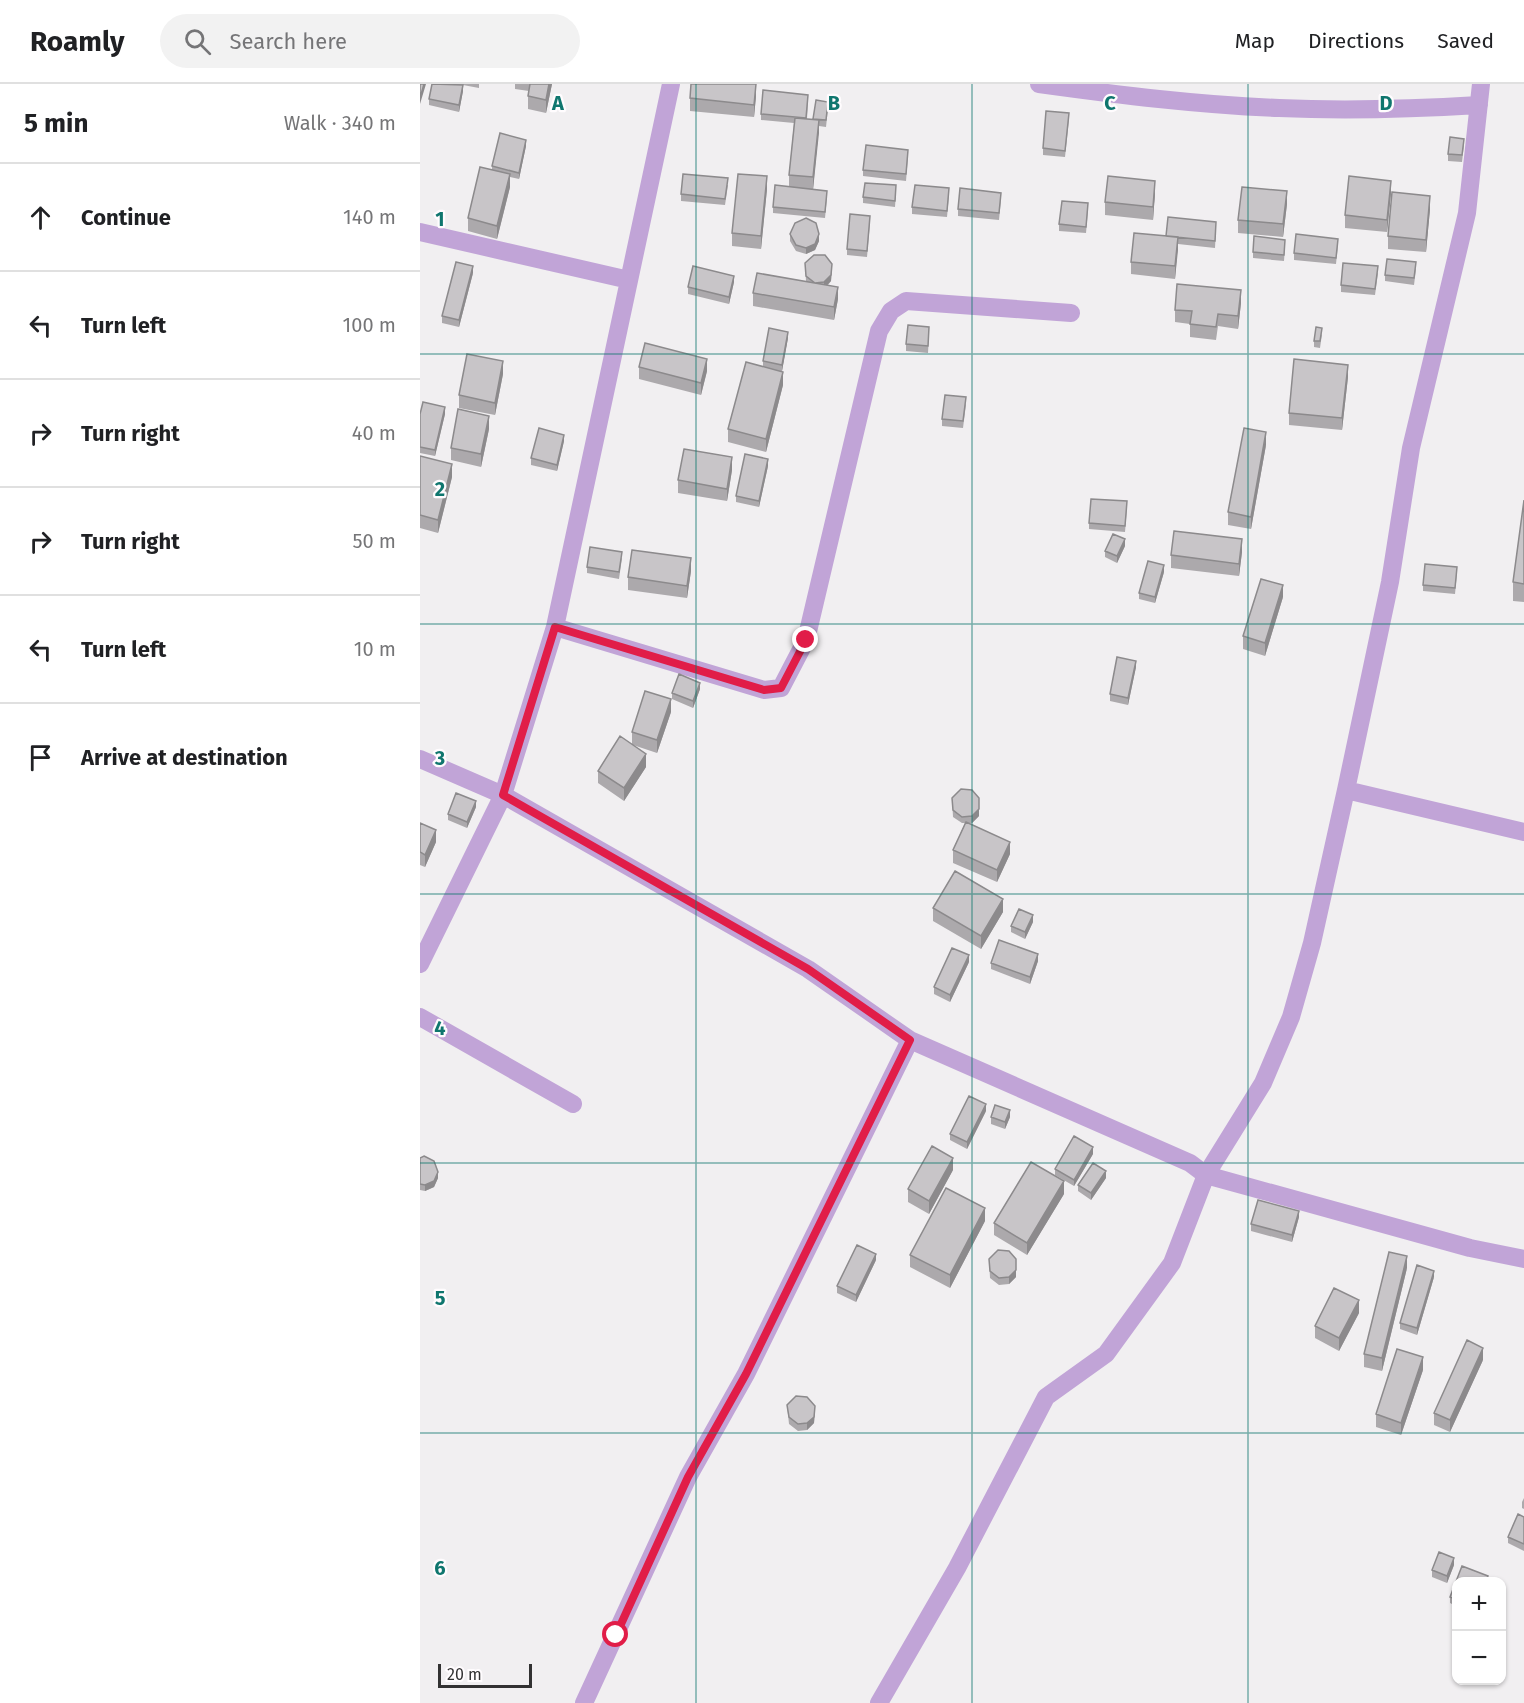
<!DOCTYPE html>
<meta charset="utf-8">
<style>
:root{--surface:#fff;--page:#f2f2f2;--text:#202124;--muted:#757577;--line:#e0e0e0}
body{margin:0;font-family:"Fira Sans",sans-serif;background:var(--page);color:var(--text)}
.controls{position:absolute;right:18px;bottom:18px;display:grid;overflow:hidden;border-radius:12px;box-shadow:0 2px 4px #0004}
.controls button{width:54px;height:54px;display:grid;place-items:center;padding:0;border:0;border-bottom:2px solid var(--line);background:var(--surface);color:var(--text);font:30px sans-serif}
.scale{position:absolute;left:18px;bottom:15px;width:94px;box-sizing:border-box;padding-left:6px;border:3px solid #323132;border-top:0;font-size:16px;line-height:21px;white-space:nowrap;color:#323132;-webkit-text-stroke:4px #fffcfe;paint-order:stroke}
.stop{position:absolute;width:18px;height:18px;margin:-14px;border:4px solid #e11d48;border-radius:50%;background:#fff}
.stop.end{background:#e11d48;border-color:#fff;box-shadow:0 2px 6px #0008}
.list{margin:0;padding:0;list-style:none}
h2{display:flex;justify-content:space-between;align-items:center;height:78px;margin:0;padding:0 24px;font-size:26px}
h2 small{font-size:20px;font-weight:400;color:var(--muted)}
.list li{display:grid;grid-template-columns:39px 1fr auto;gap:18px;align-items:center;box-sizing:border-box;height:108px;padding:0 24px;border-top:2px solid var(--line)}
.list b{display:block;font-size:22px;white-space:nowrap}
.list em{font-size:20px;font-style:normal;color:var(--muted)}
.icon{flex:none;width:33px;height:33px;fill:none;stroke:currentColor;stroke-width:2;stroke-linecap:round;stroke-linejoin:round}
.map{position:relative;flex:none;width:1104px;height:1619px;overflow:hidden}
header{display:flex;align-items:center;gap:36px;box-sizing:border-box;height:84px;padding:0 30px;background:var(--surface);border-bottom:2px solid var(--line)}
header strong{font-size:28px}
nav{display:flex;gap:33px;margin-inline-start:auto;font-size:21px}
.search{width:420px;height:54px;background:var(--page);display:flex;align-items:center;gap:15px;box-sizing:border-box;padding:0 21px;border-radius:33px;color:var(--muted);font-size:22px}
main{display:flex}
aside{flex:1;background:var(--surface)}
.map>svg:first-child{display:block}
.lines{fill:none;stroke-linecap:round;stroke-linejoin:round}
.minor{stroke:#c1a4d7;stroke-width:18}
.wall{fill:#aca9ac}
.shaded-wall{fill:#8c8a8c}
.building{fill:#c8c5c8;stroke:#8c8a8c;stroke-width:1.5}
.route{stroke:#e11d48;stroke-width:8}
.grid{fill:none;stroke:#0f766e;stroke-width:1.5;stroke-opacity:0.55}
.grid-label{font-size:20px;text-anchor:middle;font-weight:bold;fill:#0f766e;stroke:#fffcfe;stroke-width:4.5;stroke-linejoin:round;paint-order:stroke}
</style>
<header>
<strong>Roamly</strong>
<div class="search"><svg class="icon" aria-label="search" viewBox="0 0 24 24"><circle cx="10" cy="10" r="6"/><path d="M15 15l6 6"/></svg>Search here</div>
<nav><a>Map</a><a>Directions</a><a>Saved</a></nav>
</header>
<main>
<aside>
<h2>5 min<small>Walk · 340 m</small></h2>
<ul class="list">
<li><svg class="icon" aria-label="ahead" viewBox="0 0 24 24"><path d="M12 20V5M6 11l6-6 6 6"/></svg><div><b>Continue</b></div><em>140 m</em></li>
<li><svg class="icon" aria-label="left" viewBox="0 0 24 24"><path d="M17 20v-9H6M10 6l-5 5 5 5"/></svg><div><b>Turn left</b></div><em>100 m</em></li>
<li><svg class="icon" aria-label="right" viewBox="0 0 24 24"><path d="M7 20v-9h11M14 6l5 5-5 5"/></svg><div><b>Turn right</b></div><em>40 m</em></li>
<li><svg class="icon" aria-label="right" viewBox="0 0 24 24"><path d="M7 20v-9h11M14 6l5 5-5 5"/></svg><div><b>Turn right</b></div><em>50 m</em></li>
<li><svg class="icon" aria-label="left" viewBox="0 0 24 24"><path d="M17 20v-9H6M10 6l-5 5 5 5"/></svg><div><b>Turn left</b></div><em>10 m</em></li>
<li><svg class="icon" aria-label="arrive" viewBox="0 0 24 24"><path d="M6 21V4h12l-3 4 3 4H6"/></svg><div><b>Arrive at destination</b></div></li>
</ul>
</aside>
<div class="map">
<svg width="1104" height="1619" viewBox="0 0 1104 1619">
<rect width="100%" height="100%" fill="#f1eff1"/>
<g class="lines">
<path class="minor" d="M 619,0 C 699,11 779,21 859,24 C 926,27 993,25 1059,21
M 0,148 L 209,196
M 135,543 L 344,606 L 361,604 L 386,556 L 459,247 L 471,227 L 486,217 L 651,229
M 0,675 L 83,711 L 388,885 L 490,956 L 770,1079 L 786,1091 L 1050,1164 L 1104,1175
M 926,706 L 1104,748
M 0,880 L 83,711 L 135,543 L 251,0
M 0,933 L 153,1020
M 164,1619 L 268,1393 L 326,1290 L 490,956
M 459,1619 L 537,1484 L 626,1313 L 686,1270 L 752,1179 L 786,1091 L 843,999 L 871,933 L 892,859 L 926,706 L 970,498 L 991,364 L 1047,129 L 1061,0"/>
</g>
<path class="wall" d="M 12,0 L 59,0 L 59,4 L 43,1 L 43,7 L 39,28 L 9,21 L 9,15 Z
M 95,0 L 132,0 L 126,29 L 108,25 L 108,12 L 109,7 L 95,5 Z
M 336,12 L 334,33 L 270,27 L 270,14 Z
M 388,17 L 387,35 L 393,36 L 408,24 L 406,43 L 399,42 L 393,105 L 407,113 L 405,134 L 353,129 L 353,123 L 369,103 L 369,91 L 374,39 L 341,36 L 341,30 Z
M 649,35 L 645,73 L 623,71 L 623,64 Z
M 1044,61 L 1042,78 L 1028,77 L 1028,70 Z
M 106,62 L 99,95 L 90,93 L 90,103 L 77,155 L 48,147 L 48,134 L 72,86 L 72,82 Z
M 488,72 L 486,97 L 443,92 L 443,86 Z
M 308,101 L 305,121 L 261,117 L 261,110 Z
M 347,105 L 341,165 L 312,162 L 312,149 Z
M 476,108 L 475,123 L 443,119 L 443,113 Z
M 735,109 L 733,136 L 685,131 L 685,118 Z
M 971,109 L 967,148 L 925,144 L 925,131 Z
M 529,111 L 527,133 L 492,130 L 492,123 Z
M 581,115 L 579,136 L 538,132 L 538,125 Z
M 867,120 L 863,153 L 818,149 L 818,136 Z
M 1010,125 L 1006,168 L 968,165 L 968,152 Z
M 668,126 L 666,149 L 639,147 L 639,140 Z
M 450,139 L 447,173 L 427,171 L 427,165 Z
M 796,144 L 795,164 L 758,160 L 755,195 L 711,190 L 711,178 L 746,152 Z
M 370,150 L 399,157 L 395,166 L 386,170 L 376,167 L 370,157 Z
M 918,161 L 916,180 L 874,176 L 874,169 Z
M 865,162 L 864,177 L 833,174 L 833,168 Z
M 385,179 L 412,186 L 411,197 L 408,201 L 418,215 L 414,236 L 333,222 L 333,209 L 386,197 Z
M 996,185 L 994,201 L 965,197 L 965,191 Z
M 53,189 L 39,243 L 22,239 L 22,232 Z
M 958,189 L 955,211 L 921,208 L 921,201 Z
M 314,198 L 309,220 L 268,210 L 268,203 Z
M 821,219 L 818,245 L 798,242 L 796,256 L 770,253 L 770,240 L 755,238 L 755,226 Z
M 509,250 L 508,269 L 486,267 L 486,260 Z
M 902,250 L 900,264 L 894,263 L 894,257 Z
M 368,254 L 362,287 L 363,301 L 346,368 L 308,358 L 308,345 L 343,283 L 343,277 Z
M 219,283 L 287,287 L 281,311 L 219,295 Z
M 83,290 L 75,331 L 39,324 L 39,311 Z
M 928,293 L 922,346 L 869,341 L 869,329 Z
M 546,320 L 543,344 L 522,342 L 522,335 Z
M 0,330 L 25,330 L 15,372 L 0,369 Z
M 69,345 L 61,383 L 31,376 L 31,364 Z
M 144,357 L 137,387 L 111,381 L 111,374 Z
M 846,361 L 831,445 L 808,441 L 808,428 Z
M 0,372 L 32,393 L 18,449 L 0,444 Z
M 348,382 L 339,423 L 316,418 L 316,412 Z
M 312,386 L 307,417 L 258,409 L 258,396 Z
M 1104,416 L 1104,518 L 1093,517 L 1093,498 Z
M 707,424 L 705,448 L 669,445 L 669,439 Z
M 705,462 L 697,479 L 685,473 L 685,467 Z
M 822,468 L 819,492 L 751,484 L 751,471 Z
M 202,474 L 199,495 L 167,489 L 167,483 Z
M 271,487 L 267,514 L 208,506 L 208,493 Z
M 744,488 L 735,519 L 719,515 L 719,509 Z
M 1037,489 L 1035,510 L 1003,507 L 1003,501 Z
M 863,513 L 845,572 L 823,565 L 823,552 Z
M 716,583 L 708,621 L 690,617 L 690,610 Z
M 280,605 L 273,624 L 252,615 L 252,609 Z
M 251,628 L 237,669 L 213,661 L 226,683 L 204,717 L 178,699 L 178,687 L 212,660 L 212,648 Z
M 532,714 L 559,714 L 559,732 L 552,739 L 547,739 L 590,770 L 577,798 L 533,779 L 533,766 L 545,739 L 542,739 L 533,733 Z
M 56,723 L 47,744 L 28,736 L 28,730 Z
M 0,739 L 16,758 L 5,783 L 0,781 Z
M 513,824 L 583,828 L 561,865 L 513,837 Z
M 613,838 L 605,855 L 591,848 L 591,842 Z
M 618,877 L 610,900 L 571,885 L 571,879 Z
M 549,878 L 530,918 L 514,910 L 514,903 Z
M 566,1027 L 547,1065 L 530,1056 L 530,1050 Z
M 571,1033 L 590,1033 L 585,1045 L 571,1040 Z
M 673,1070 L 654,1102 L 635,1091 L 635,1085 Z
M 0,1074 L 18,1094 L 14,1103 L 5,1107 L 0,1106 Z
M 533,1086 L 509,1130 L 488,1118 L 488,1105 Z
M 686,1094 L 671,1116 L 658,1107 L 658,1101 Z
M 644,1110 L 607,1171 L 574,1151 L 574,1139 Z
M 879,1133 L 872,1158 L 831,1147 L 831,1140 Z
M 565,1137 L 530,1204 L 490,1183 L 490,1171 Z
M 569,1175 L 596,1193 L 589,1200 L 579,1201 L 570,1194 Z
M 456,1176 L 436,1218 L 417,1209 L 417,1202 Z
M 987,1184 L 962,1287 L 944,1283 L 944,1270 Z
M 1014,1193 L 997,1251 L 980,1245 L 980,1239 Z
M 939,1229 L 919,1267 L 895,1254 L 895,1242 Z
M 1063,1276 L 1030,1348 L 1014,1341 L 1014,1329 Z
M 1003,1286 L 981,1351 L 956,1343 L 956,1330 Z
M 367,1321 L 395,1328 L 394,1339 L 387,1346 L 378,1347 L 369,1340 Z
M 1104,1414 L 1104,1425 L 1102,1424 L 1102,1418 Z
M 1104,1433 L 1104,1467 L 1088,1459 L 1088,1453 Z
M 1034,1481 L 1027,1499 L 1012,1493 L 1012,1486 Z
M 1042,1482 L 1068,1492 L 1068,1497 L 1036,1497 L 1036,1522 L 1030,1519 L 1030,1513 Z"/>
<path class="shaded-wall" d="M 4,0 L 6,0 L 0,20 L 0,14 Z
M 129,0 L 132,0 L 126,29 L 126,16 Z
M 336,0 L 336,12 L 334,33 L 334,21 Z
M 43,1 L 43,7 L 39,28 L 39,21 Z
M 399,36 L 399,49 L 393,106 L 393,93 Z
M 106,56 L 106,62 L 99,95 L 99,89 Z
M 90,90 L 90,103 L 77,155 L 77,142 Z
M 347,92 L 347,105 L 341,165 L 341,152 Z
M 735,97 L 735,109 L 733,136 L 733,123 Z
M 971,97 L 971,109 L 967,148 L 967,136 Z
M 867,107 L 867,120 L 863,153 L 863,140 Z
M 1010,112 L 1010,125 L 1006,168 L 1006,156 Z
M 399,150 L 399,157 L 395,166 L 386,170 L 386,164 Z
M 758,153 L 758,166 L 755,195 L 755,182 Z
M 412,180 L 411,197 L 404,204 L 404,198 Z
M 53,182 L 53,189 L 39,243 L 39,236 Z
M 314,192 L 314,198 L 309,220 L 309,213 Z
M 418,203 L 418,215 L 414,236 L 414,223 Z
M 821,206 L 821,219 L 818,245 L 818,232 Z
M 368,248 L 368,254 L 362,287 L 362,281 Z
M 287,275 L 287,287 L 281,311 L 281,299 Z
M 83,277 L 83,290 L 75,331 L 75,319 Z
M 928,281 L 928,293 L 922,346 L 922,334 Z
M 363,288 L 363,301 L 346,368 L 346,355 Z
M 25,323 L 25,330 L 15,372 L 15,366 Z
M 69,332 L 69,345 L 61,383 L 61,370 Z
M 846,348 L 846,361 L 831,445 L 831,433 Z
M 144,351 L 144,357 L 137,387 L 137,381 Z
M 312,373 L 312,386 L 307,417 L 307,405 Z
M 348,375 L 348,382 L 339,423 L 339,417 Z
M 32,380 L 32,393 L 18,449 L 18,436 Z
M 705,455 L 705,462 L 697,479 L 697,472 Z
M 822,455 L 822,468 L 819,492 L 819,480 Z
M 271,474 L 271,487 L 267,514 L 267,502 Z
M 744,481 L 744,488 L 735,519 L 735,513 Z
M 863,501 L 863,513 L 845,572 L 845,559 Z
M 716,577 L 716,583 L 708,621 L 708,614 Z
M 280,599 L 280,605 L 273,624 L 273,617 Z
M 251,615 L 251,628 L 237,669 L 237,656 Z
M 226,670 L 226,683 L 204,717 L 204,704 Z
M 56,717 L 56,723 L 47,744 L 47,738 Z
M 559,725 L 559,732 L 552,739 L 552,732 Z
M 16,746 L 16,758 L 5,783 L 5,771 Z
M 590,758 L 590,770 L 577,798 L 577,786 Z
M 583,815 L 583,828 L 561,865 L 561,852 Z
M 613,831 L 613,838 L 605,855 L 605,848 Z
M 618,870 L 618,877 L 610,900 L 610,893 Z
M 549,871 L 549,878 L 530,918 L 530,911 Z
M 566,1020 L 566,1027 L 547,1065 L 547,1058 Z
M 590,1026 L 590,1033 L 585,1045 L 585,1038 Z
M 673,1063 L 673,1070 L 654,1102 L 654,1096 Z
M 533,1074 L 533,1086 L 509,1130 L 509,1117 Z
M 686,1087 L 686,1094 L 671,1116 L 671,1109 Z
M 18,1088 L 18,1094 L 14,1103 L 5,1107 L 5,1101 Z
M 644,1097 L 644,1110 L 607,1171 L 607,1159 Z
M 565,1124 L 565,1137 L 530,1204 L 530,1191 Z
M 879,1127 L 879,1133 L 872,1158 L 872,1151 Z
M 456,1170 L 456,1176 L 436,1218 L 436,1211 Z
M 987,1172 L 987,1184 L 962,1287 L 962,1274 Z
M 596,1175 L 596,1193 L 589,1200 L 589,1193 Z
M 1014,1187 L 1014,1193 L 997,1251 L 997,1244 Z
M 939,1216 L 939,1229 L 919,1267 L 919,1254 Z
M 1063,1264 L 1063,1276 L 1030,1348 L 1030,1336 Z
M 1003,1273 L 1003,1286 L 981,1351 L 981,1339 Z
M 395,1322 L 394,1339 L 387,1346 L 387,1339 Z
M 1034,1474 L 1034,1481 L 1027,1499 L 1027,1492 Z"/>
<path class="building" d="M 0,0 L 4,0 L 0,14 Z
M 12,0 L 43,1 L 39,21 L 9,15 Z
M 110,0 L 129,0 L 126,16 L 108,12 Z
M 271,0 L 336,0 L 334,21 L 270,14 Z
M 343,6 L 388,11 L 386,34 L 341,30 Z
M 396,16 L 408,18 L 406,36 L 393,35 Z
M 626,27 L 649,29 L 645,67 L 623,64 Z
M 375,34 L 399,36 L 393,93 L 369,91 Z
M 80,49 L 106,56 L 99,89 L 72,82 Z
M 1030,53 L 1044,55 L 1042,71 L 1028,70 Z
M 446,61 L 488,66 L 486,90 L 443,86 Z
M 60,83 L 90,90 L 77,142 L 48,134 Z
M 263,90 L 308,94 L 305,115 L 261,110 Z
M 318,90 L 347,92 L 341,152 L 312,149 Z
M 688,92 L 735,97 L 733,123 L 685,118 Z
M 929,92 L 971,97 L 967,136 L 925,131 Z
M 445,99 L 476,101 L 475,117 L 443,113 Z
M 355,101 L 407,107 L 405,128 L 353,123 Z
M 495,101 L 529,104 L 527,127 L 492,123 Z
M 822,103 L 867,107 L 863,140 L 818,136 Z
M 540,104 L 581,109 L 579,129 L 538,125 Z
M 972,108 L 1010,112 L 1006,156 L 968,152 Z
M 642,117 L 668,119 L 666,143 L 639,140 Z
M 430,130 L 450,132 L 447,167 L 427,165 Z
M 748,133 L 796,138 L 795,157 L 746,152 Z
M 386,134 L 396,139 L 399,150 L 395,160 L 386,164 L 376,161 L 370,150 L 375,139 Z
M 714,149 L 758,153 L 755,182 L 711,178 Z
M 876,150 L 918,155 L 916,174 L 874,169 Z
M 834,152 L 865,156 L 864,171 L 833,168 Z
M 394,171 L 405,171 L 412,180 L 411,191 L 404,198 L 395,199 L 386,192 L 385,179 Z
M 967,175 L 996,178 L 994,194 L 965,191 Z
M 36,178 L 53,182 L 39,236 L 22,232 Z
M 923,179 L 958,182 L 955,205 L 921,201 Z
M 273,182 L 314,192 L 309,213 L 268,203 Z
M 337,189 L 418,203 L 414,223 L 333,209 Z
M 757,200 L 821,206 L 818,232 L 798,230 L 796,243 L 770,240 L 772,227 L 755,226 Z
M 488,241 L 509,243 L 508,262 L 486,260 Z
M 896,243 L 902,244 L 900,257 L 894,257 Z
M 349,244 L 368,248 L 362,281 L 343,277 Z
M 225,259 L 287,275 L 281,299 L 219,283 Z
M 47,270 L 83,277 L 75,319 L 39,311 Z
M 874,275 L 928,281 L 922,334 L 869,329 Z
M 326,278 L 363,288 L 346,355 L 308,345 Z
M 525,311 L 546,313 L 543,337 L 522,335 Z
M 3,318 L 25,323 L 15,366 L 0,363 L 0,330 Z
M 38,325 L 69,332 L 61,370 L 31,364 Z
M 119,344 L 144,351 L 137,381 L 111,374 Z
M 824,344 L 846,348 L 831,433 L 808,428 Z
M 264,365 L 312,373 L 307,405 L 258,396 Z
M 325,370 L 348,375 L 339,417 L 316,412 Z
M 0,372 L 32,380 L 18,436 L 0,431 Z
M 671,415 L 707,417 L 705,442 L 669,439 Z
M 1104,416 L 1104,500 L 1093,498 Z
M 754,447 L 822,455 L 819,480 L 751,471 Z
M 693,450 L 705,455 L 697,472 L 685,467 Z
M 170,463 L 202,468 L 199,488 L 167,483 Z
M 212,466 L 271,474 L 267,502 L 208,493 Z
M 728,477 L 744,481 L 735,513 L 719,509 Z
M 1005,480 L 1037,483 L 1035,504 L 1003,501 Z
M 841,495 L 863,501 L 845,559 L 823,552 Z
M 697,573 L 716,577 L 708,614 L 690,610 Z
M 259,590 L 280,599 L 273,617 L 252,609 Z
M 225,607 L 251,615 L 237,656 L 212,648 Z
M 200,652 L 226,670 L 204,704 L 178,687 Z
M 541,705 L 552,706 L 559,714 L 559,725 L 552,732 L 542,733 L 533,726 L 532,714 Z
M 36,709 L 56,717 L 47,738 L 28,730 Z
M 546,738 L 590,758 L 577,786 L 533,766 Z
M 0,739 L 16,746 L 5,771 L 0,768 Z
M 535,787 L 583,815 L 561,852 L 513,824 Z
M 599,825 L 613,831 L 605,848 L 591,842 Z
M 579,856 L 618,870 L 610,893 L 571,879 Z
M 532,864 L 549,871 L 530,911 L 514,903 Z
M 549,1012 L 566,1020 L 547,1058 L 530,1050 Z
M 575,1021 L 590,1026 L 585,1038 L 571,1033 Z
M 654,1052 L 673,1063 L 654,1096 L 635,1085 Z
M 512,1062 L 533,1074 L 509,1117 L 488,1105 Z
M 4,1072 L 14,1077 L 18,1088 L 14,1097 L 5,1101 L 0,1100 L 0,1074 Z
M 611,1078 L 644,1097 L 607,1159 L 574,1139 Z
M 673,1079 L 686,1087 L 671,1109 L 658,1101 Z
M 526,1104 L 565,1124 L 530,1191 L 490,1171 Z
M 838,1116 L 879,1127 L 872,1151 L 831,1140 Z
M 437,1161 L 456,1170 L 436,1211 L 417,1202 Z
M 578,1166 L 589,1167 L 596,1175 L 596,1186 L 589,1193 L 579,1194 L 570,1187 L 569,1175 Z
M 969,1168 L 987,1172 L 962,1274 L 944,1270 Z
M 997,1181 L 1014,1187 L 997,1244 L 980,1239 Z
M 914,1204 L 939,1216 L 919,1254 L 895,1242 Z
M 1047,1256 L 1063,1264 L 1030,1336 L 1014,1329 Z
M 977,1265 L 1003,1273 L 981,1339 L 956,1330 Z
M 376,1312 L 387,1313 L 395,1322 L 394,1333 L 387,1339 L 378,1340 L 369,1333 L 367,1321 Z
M 1098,1430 L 1104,1433 L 1104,1460 L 1088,1453 Z
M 1019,1468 L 1034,1474 L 1027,1492 L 1012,1486 Z
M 1042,1482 L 1068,1492 L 1066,1497 L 1036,1497 L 1036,1515 L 1030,1513 Z"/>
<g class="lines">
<path class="route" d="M 196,1551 L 268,1393 L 326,1290 L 490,956 L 388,885 L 83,711 L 135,543 L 344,606 L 361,604 L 386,556"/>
</g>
<path class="grid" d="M 276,0 L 276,1619M 552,0 L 552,1619M 828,0 L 828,1619M 0,270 L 1104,270M 0,540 L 1104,540M 0,810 L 1104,810M 0,1079 L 1104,1079M 0,1349 L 1104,1349"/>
<g class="grid-label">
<text x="138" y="26">A</text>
<text x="414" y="26">B</text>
<text x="690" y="26">C</text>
<text x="966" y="26">D</text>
<text x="20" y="142">1</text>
<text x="20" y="412">2</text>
<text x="20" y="681">3</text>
<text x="20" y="951">4</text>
<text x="20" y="1221">5</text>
<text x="20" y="1491">6</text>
</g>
</svg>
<div class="controls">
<button>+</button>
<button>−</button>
</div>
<div class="scale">20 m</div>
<div class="stop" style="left:196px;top:1551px"></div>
<div class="stop end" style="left:386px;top:556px"></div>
</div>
</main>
